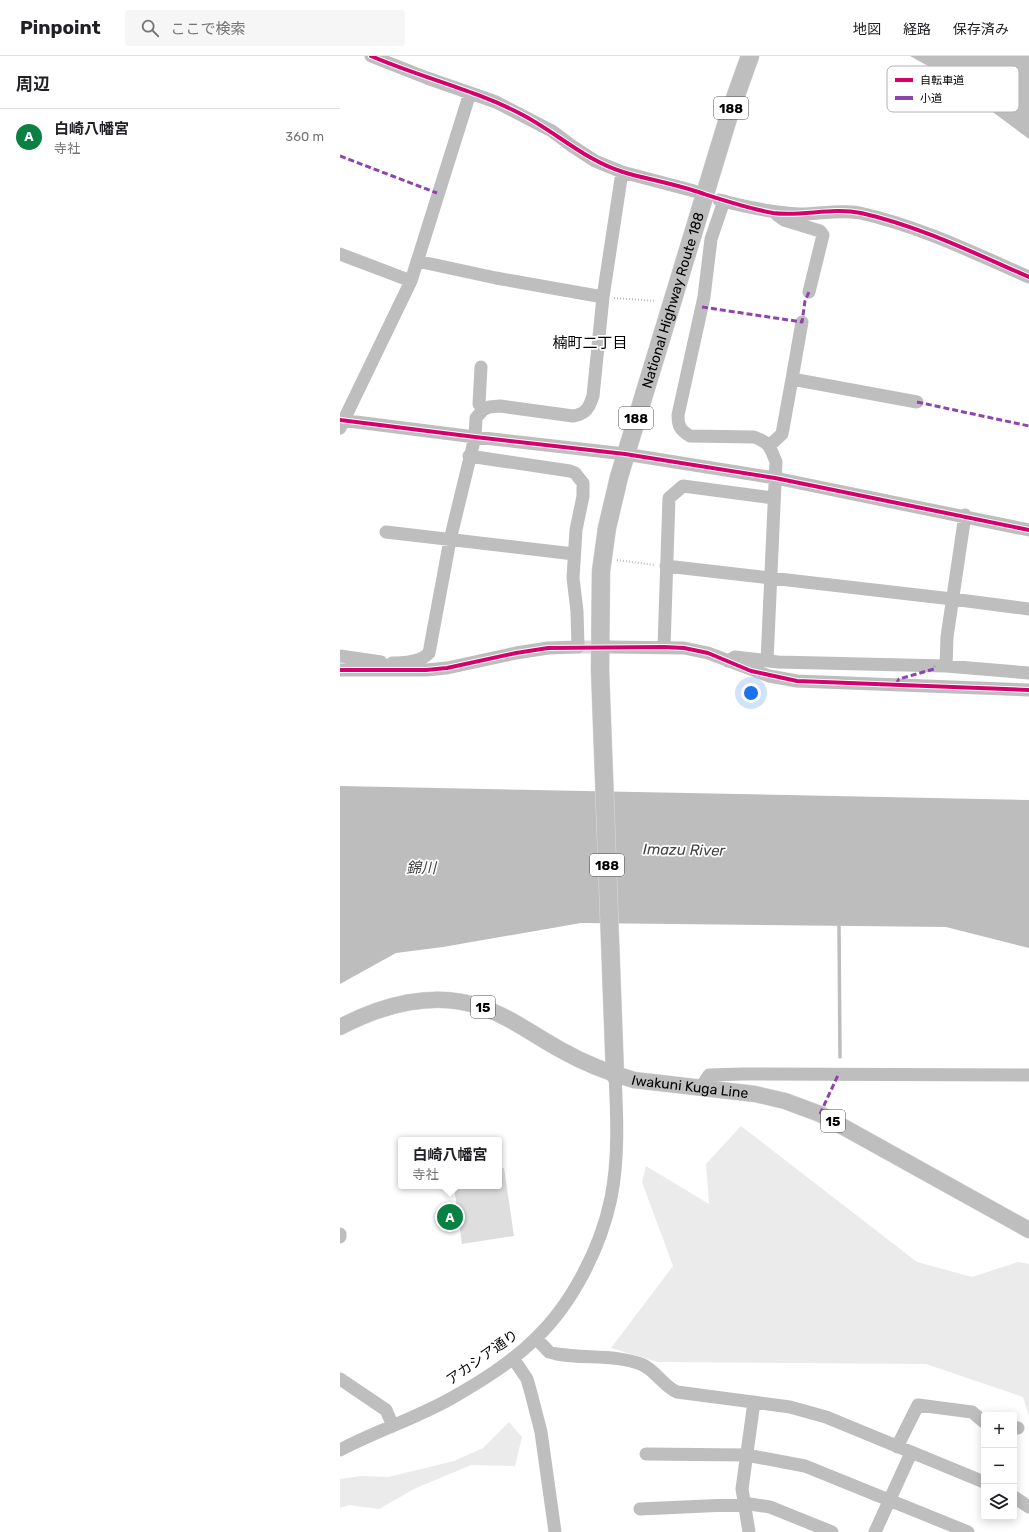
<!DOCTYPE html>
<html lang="ja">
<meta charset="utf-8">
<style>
:root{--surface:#fff;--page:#f6f6f6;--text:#202124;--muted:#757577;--line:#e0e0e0;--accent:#0b8043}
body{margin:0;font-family:Rubik,"Noto Sans JP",sans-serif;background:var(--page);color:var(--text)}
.controls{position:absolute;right:12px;bottom:12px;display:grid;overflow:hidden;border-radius:4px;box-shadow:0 2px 10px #0003}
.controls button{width:36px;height:36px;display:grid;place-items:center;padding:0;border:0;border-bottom:1px solid var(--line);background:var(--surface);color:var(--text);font:20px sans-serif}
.you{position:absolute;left:411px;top:637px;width:14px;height:14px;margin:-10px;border:3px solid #fff;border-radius:50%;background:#1a73e8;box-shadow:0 0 0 6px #1a73e833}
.badge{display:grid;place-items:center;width:26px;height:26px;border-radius:50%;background:var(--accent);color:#fff;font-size:13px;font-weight:700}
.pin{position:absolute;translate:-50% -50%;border:2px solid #fff;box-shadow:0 1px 4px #0006}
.popup{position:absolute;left:58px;top:1081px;width:104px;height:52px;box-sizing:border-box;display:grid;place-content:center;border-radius:4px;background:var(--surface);filter:drop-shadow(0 1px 3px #0005);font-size:13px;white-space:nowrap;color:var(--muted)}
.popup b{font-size:15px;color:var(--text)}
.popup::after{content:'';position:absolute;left:50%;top:100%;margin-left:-8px;border:8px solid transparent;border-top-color:var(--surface)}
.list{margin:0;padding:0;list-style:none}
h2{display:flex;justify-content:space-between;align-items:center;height:52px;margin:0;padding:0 16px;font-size:17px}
h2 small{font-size:13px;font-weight:400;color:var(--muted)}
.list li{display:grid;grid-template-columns:26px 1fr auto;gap:12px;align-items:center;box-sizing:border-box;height:56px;padding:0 16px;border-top:1px solid var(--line)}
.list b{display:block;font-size:15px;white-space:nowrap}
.list p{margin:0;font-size:13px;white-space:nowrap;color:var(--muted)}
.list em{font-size:13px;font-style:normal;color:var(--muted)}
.icon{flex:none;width:22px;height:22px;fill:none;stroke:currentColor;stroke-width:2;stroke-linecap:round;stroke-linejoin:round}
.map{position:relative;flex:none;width:689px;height:1476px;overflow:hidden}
header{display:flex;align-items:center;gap:24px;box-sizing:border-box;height:56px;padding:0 20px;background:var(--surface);border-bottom:1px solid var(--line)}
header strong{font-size:19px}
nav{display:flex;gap:22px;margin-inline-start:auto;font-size:14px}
.search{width:280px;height:36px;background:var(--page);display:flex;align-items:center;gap:10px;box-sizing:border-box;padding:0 14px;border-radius:4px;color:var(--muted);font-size:15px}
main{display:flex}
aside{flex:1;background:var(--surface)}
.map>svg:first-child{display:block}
.green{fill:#ebebeb}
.water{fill:#bdbdbd}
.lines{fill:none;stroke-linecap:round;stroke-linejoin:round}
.stream{stroke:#bdbdbd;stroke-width:3.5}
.building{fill:#dedede}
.minor-tunnel{stroke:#d9d9d9;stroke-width:13;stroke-dasharray:13 6;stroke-linecap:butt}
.major-casing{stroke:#dbdbdb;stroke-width:17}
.highway-casing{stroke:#dbdbdb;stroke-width:19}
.path{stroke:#b9b9b9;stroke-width:2;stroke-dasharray:1 2;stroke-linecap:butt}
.minor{stroke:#bebebe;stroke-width:13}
.major{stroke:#bebebe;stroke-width:16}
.highway{stroke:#bebebe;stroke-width:18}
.quiet{stroke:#8e44ad;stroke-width:3;stroke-dasharray:6 3;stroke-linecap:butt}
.cycleway-casing{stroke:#fff;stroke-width:6}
.cycleway{stroke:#d6006c;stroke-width:4}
.labels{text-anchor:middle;stroke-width:3.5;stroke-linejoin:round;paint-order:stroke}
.shield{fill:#fff;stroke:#4c4c4c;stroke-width:1}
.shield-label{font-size:13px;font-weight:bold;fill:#000}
.street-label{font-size:14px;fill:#000;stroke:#fff}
.neighbourhood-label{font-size:15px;fill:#000;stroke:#fff}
.water-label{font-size:15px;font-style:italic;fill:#424242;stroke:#fff}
.key{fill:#fff;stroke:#b2b2b2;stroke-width:1}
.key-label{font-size:11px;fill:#000}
</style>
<header>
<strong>Pinpoint</strong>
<div class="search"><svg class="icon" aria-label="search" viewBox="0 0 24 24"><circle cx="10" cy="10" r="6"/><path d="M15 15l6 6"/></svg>ここで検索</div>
<nav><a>地図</a><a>経路</a><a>保存済み</a></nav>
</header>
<main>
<aside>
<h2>周辺<small></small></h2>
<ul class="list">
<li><span class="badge">A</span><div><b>白崎八幡宮</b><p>寺社</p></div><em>360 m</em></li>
</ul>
</aside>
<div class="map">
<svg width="689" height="1476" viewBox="0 0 689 1476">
<rect width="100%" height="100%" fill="#fff"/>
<path class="green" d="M 401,1070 L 577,1206 L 632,1221 L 678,1206 L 689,1208 L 689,1360 L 683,1341 L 586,1308 L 317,1306 L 271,1292 L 333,1210 L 302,1126 L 306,1110 L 369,1148 L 366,1108 Z
M 169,1366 L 182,1381 L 175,1410 L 131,1409 L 74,1433 L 39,1453 L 9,1449 L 0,1452 L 0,1423 L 21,1420 L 48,1421 L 114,1405 L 143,1392 Z"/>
<path class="water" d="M 570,0 L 689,0 L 689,83 L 597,15 Z
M 0,730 L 689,744 L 689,892 L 606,871 L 241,867 L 103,891 L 56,897 L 0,928 Z"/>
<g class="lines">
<path class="stream" d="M 499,870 L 500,1001"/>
</g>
<path class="building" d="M 159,1112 L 164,1112 L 174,1180 L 122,1188 L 114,1130 L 159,1130 Z"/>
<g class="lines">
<path class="minor-tunnel" d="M 238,591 L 268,591"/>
<defs>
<g id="major">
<path id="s1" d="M 0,971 C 42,949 94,934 141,951 C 169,960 195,980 221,994 C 244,1007 269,1017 294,1024 L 415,1038 L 445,1045 L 480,1058 L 689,1174"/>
</g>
<g id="highway">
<path id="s2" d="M 275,1019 L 260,613 L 261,515 L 267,472 L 279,421 L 390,56 L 410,0"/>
</g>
</defs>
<use href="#major" class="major-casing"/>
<use href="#highway" class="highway-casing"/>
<path class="path" d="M 274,242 L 316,245
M 277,504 L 314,509"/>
<path class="minor" d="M 31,0 L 87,22 L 156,46 L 212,75 L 232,90 L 255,105 L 282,116 L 354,135
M 379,144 C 406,151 432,157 460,158 C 481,158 500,153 520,157 C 579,170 634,197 689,221
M 384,145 L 371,183 L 364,241 L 338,359 C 338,370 340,374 350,380 L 414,381 C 430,387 430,391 436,406 L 427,605
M 437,159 L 444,164 L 480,175 L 483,179 L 469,236
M 0,198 L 71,225
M 77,205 L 156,222 L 263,241
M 452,323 L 462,266
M 143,354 L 149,351 L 160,350 L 233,360 C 246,358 249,352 253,340 L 263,241 L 282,116
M 0,364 L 135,381 L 285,398 L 435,422 L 689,474
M 0,372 L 71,225 L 130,37
M 430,389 L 442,378 L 452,323 L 577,346
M 46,476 L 234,498
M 326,510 L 612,543 L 689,553
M 270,591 L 344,592 L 368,597 L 429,620 L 457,625 L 689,634
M 324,591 L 329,442 L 343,430 L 433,442
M 0,600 L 41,606
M 388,605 L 395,601 L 438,606 L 606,610 L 689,617
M 52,607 C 64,607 81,606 89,597 L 110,484 L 135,381 L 136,362 L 143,354 L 139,348 L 141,311
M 606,610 L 607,581 L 625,459
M 0,614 L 86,614 L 107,612 L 176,597 L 208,592 L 238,591 L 237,555 L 233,522 L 236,474 L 243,440 L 243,427 L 235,417 L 230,415 L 129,400
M 361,1031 L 369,1019 L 404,1018 L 689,1019
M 0,1178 L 0,1181
M 196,1282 L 209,1296 L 217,1298 C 246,1303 276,1298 303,1309 C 316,1315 323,1330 337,1336 L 450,1351 L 486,1361 L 644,1426
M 173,1302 L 187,1323 L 191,1337 L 201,1376 L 215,1476
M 0,1323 L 46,1354 L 53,1370
M 674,1371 L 678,1372
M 557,1391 L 578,1349 L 632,1356 L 644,1366
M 0,1394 C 36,1375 74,1363 110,1343 C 140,1326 171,1307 196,1282 C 232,1248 261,1191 271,1142 C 279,1102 277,1059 275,1019
M 306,1398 L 406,1399 L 465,1410 L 628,1476
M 674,1441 L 689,1451
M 300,1453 L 410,1448 L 430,1451 L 492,1476
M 409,1476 L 402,1433 L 414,1346
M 535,1476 L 571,1397"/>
<use href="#major" class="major"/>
<use href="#highway" class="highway"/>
<path class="quiet" d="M 0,100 L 97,137
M 362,251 L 462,266 L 465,245 L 469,236
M 577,346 L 689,370
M 556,628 L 559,623 L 594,613 L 595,610
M 480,1058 L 499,1017"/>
<defs>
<path id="cycleway" d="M 31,0 C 79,21 132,33 179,57 C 215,75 244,104 283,116 C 306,123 331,127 355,135 C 380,143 406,152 433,157 C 462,161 491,151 521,157 C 579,170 634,197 689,221
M 0,364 L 135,381 L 285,398 L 435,422 L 689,474
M 0,614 L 86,614 L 107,612 L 176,597 L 208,592 L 324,591 L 344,592 L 368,597 L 411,615 L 457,625 L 689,634"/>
</defs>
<use href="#cycleway" class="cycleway-casing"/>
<use href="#cycleway" class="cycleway"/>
</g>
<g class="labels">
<g class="shield">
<rect x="374" y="41" width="34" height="22" rx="3"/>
<rect x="279" y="351" width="34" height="22" rx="3"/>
<rect x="250" y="798" width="34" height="22" rx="3"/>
<rect x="131" y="940" width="24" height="22" rx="3"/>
<rect x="481" y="1054" width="24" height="22" rx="3"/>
</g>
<g class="shield-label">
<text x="391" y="57">188</text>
<text x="296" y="367">188</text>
<text x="267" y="814">188</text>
<text x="143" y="956">15</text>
<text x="493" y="1070">15</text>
</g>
<g class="street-label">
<text dy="5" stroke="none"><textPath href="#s2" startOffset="785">National Highway Route 188</textPath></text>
<text dy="5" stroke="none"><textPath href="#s1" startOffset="373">Iwakuni Kuga Line</textPath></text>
<text transform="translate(142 1301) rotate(-35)" y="5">アカシア通り</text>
</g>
<g class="neighbourhood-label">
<text x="250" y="292">楠町二丁目</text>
</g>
<g class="water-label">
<text transform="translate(344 794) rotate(1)" y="5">Imazu River</text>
<text x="81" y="817">錦川</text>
</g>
</g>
<rect x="547" y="10" width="132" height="46" rx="6" class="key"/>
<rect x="555" y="22" width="18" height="4" fill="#d6006c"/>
<rect x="555" y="40" width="18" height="4" fill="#8e44ad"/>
<g class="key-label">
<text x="580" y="28">自転車道</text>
<text x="580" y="46">小道</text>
</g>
</svg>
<div class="controls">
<button>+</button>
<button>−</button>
<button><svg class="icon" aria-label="layers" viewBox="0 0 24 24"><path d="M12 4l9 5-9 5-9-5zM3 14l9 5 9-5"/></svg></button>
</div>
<div class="you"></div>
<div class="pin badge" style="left:110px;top:1161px">A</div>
<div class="popup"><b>白崎八幡宮</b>寺社</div>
</div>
</main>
